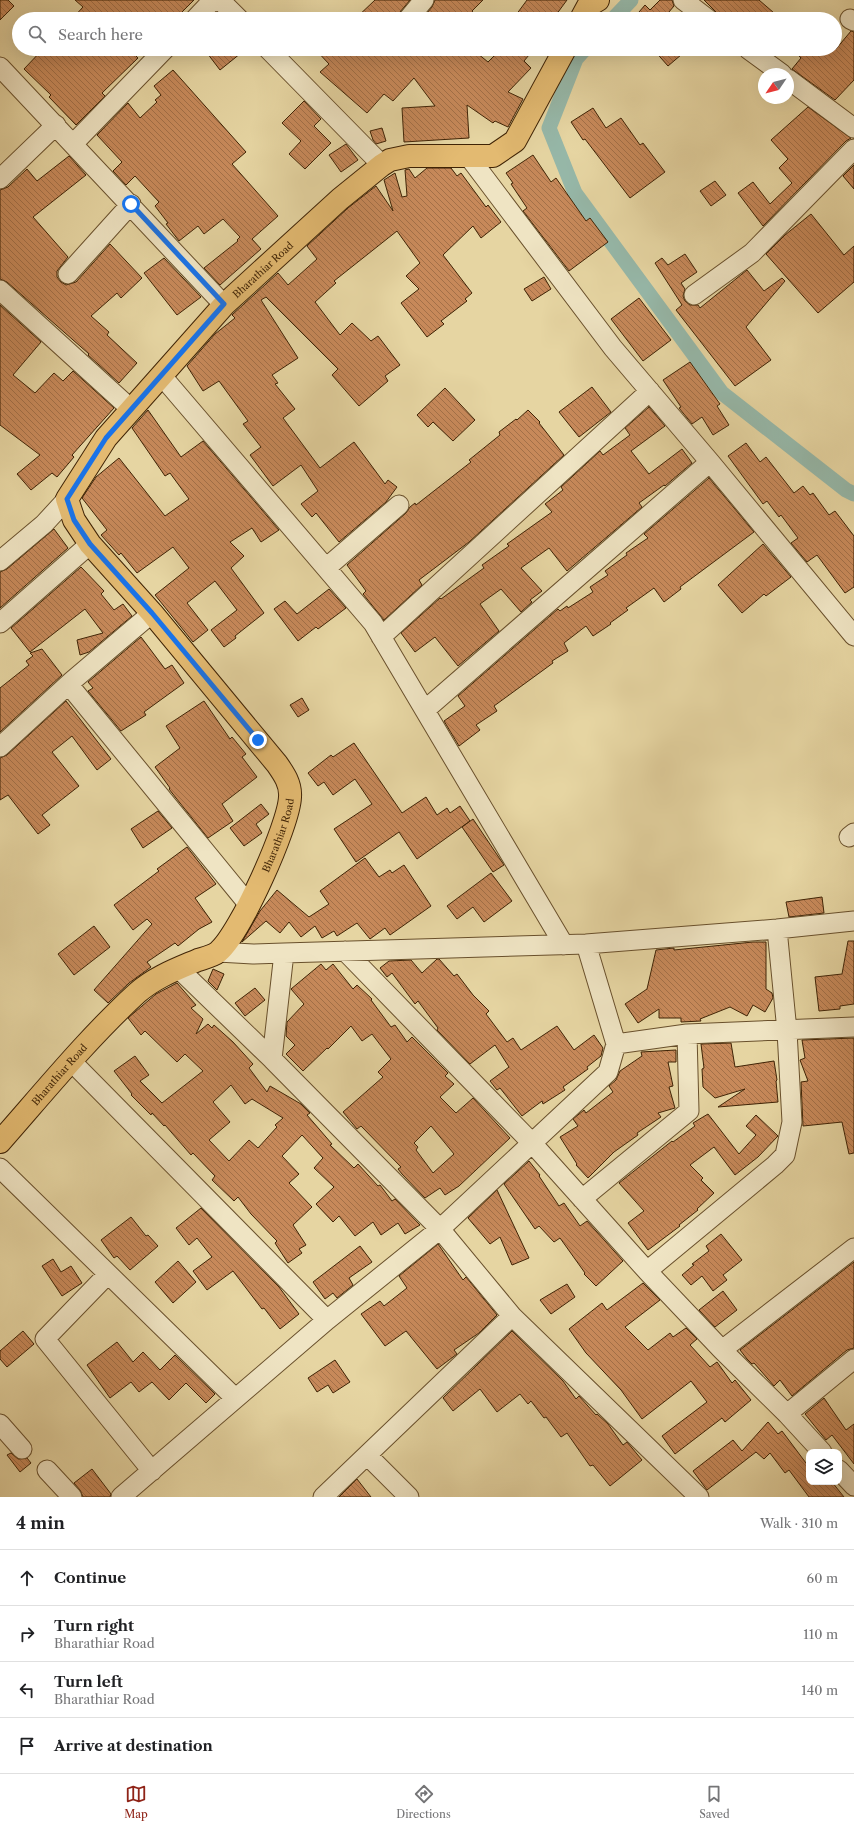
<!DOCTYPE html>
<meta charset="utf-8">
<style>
:root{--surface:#fff;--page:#f6f6f6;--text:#202124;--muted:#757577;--line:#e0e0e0;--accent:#8f2418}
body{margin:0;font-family:"Libre Caslon Text",serif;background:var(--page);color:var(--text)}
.controls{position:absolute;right:12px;bottom:12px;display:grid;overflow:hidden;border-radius:8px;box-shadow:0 4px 16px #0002}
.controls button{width:36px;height:36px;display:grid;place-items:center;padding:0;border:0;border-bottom:1px solid var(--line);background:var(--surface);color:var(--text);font:20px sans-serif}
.compass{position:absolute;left:758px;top:68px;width:36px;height:36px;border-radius:50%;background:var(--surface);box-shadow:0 4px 16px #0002;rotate:235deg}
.stop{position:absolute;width:12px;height:12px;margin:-9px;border:3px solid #1a73e8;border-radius:50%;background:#fff}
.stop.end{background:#1a73e8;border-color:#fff;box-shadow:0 1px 4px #0008}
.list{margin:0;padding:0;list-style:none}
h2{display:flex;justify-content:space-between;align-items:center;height:52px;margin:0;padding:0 16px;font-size:17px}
h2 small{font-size:13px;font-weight:400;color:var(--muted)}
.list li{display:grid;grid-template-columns:26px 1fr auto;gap:12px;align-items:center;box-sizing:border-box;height:56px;padding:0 16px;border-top:1px solid var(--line)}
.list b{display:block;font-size:15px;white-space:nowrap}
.list p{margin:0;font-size:13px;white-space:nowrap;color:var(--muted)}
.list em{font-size:13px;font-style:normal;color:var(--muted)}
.icon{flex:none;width:22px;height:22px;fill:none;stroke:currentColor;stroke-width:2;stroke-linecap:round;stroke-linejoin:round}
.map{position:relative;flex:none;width:854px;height:1497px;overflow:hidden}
.search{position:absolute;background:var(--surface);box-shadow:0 4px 16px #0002;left:12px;right:12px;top:12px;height:44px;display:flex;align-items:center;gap:10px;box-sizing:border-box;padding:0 14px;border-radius:22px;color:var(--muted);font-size:15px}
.sheet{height:276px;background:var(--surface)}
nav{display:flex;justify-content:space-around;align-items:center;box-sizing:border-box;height:56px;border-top:1px solid var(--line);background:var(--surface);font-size:11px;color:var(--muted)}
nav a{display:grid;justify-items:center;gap:2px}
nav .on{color:var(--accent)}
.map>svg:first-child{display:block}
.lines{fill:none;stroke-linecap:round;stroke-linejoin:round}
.canal{stroke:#96b8a9;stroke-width:15}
.building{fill:url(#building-back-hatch);stroke:#3f2305;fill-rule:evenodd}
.minor-casing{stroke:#69502c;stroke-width:21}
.major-casing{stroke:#3f2305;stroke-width:24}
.minor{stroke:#efe4c3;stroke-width:19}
.major{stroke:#e3ba71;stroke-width:22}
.route{stroke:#1a73e8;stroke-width:5}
.labels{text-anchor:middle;stroke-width:3;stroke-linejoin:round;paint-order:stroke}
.street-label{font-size:10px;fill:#3f2305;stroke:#efe4c3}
</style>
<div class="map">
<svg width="854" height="1497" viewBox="0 0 854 1497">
<defs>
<pattern id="building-back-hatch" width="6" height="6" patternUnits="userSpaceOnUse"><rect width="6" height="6" fill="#c7895a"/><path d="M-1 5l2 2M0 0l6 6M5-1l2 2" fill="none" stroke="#a37048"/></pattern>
</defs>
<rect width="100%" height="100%" fill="#e6d5a2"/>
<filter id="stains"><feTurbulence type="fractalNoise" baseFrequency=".005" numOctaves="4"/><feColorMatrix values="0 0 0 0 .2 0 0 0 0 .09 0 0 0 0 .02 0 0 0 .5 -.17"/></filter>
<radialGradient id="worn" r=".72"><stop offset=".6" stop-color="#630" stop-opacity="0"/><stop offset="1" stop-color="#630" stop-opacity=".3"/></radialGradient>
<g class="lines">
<path class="canal" d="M 613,19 L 631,0
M 585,49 L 576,59 L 549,128 L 575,193 L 722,393 L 846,490 L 854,494"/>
</g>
<path class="building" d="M 0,0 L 8,0 L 14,6 L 0,20 Z
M 75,0 L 194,0 L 175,19 L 72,19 L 83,7 Z
M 375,0 L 410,0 L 400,12 L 397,19 L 355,19 Z
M 435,0 L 483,0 L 472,11 L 479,19 L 422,19 L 432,7 Z
M 527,0 L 567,0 L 553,19 L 513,19 Z
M 660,0 L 672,0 L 674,6 L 663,19 L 633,19 L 645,5 L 650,10 Z
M 704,0 L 759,0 L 781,19 L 723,19 Z
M 851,31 L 854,32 L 854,80 L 835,100 L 792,69 L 801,58 L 792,49 L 836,49 Z
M 43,49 L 143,49 L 136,56 L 138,58 L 102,93 L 105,96 L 76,125 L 49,97 L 51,95 L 24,69 Z
M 204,49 L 246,49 L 220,70 Z
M 315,49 L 472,49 L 488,62 L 501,49 L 534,49 L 524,61 L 531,68 L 508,92 L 523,99 L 508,127 L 495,121 L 493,123 L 467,105 L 469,138 L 404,142 L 402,108 L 435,106 L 414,78 L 393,101 L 384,94 L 367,113 L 320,72 L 329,64 Z
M 653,49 L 688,49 L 668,66 Z
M 173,70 L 246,152 L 232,164 L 278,216 L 252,239 L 261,249 L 220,285 L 204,268 L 238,241 L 237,240 L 240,237 L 223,219 L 204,234 L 198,226 L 179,241 L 166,224 L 168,223 L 155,206 L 159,202 L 135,176 L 126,185 L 113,171 L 122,162 L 97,135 L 128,103 L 140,118 L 157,102 L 155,100 L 161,95 L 154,86 Z
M 304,101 L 321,119 L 314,126 L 331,143 L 305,169 L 289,154 L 301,141 L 282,123 Z
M 808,107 L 851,138 L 846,141 L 763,226 L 738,193 L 753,182 L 770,204 L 792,183 L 779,168 L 788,159 L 771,140 Z
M 593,108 L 606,128 L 621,118 L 640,145 L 643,143 L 665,172 L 630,198 L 585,139 L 583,140 L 571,122 Z
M 382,128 L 386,141 L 376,144 L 373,140 L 370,131 Z
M 346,144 L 358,160 L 341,172 L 329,155 Z
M 533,155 L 551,182 L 556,178 L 586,221 L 590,218 L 608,242 L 569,271 L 523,211 L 527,208 L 511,184 L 513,183 L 506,173 Z
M 69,156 L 86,175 L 33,217 L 68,257 L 57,271 L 57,277 L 61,282 L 66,285 L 76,282 L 110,244 L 142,278 L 121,298 L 117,293 L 91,316 L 109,332 L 107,335 L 137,363 L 119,383 L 88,355 L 89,354 L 7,282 L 0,279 L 0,190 L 8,187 L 27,169 L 37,181 Z
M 854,165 L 854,189 L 843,176 Z
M 427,168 L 451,168 L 457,176 L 461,173 L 486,207 L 488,205 L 501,222 L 481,238 L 473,226 L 443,255 L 472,293 L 465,299 L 467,301 L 441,321 L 444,324 L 427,337 L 401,303 L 419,289 L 406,276 L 420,263 L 397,231 L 334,281 L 336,283 L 315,302 L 340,335 L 352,323 L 371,341 L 378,336 L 400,365 L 385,376 L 388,381 L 359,406 L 332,375 L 338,369 L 266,297 L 261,300 L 298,358 L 272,375 L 278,383 L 275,384 L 295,409 L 283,418 L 320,468 L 354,442 L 385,484 L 388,480 L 397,487 L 386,502 L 339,542 L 316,513 L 312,517 L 301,504 L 318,491 L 301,465 L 273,486 L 250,455 L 261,447 L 243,424 L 248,421 L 219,381 L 203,391 L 187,366 L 215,334 L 235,318 L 232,315 L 233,314 L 278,273 L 288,285 L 317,259 L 307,246 L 348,208 L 376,186 L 393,211 L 384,180 L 395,173 L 402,197 L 407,196 L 405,170 L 409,169 L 415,178 Z
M 715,181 L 726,195 L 711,206 L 700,191 Z
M 811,214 L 844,255 L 854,246 L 854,282 L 818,313 L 766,254 L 785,235 Z
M 685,254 L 697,272 L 681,283 L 685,289 L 683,296 L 685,301 L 690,305 L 698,305 L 700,308 L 747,270 L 764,291 L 782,278 L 785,281 L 746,327 L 771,360 L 735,386 L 676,310 L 682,305 L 655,263 L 662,258 L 668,265 Z
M 164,258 L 201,297 L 177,315 L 144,273 Z
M 544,277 L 551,289 L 532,301 L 524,289 Z
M 639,298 L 671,340 L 643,361 L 611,319 Z
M 0,305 L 41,342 L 13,375 L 35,393 L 54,373 L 63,381 L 73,371 L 114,408 L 72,455 L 74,457 L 57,477 L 52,473 L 31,490 L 17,474 L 40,455 L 0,425 Z
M 690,362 L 720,404 L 717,406 L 729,425 L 713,435 L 702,417 L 692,424 L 679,408 L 681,407 L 663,380 Z
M 592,387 L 611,412 L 579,437 L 559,412 Z
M 445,388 L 475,420 L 453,441 L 433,422 L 428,427 L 417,415 Z
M 649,407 L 665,426 L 631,451 L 649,474 L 682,449 L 692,463 L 665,486 L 664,485 L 639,503 L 642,507 L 567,571 L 549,548 L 521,568 L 542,591 L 530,600 L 532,602 L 521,612 L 501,589 L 480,604 L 499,631 L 458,666 L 435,637 L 415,652 L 401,633 L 440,598 L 441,599 L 484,568 L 482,565 L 509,546 L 507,544 L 552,512 L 545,504 L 563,490 L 561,487 L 600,451 L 603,455 L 630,435 L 625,428 Z
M 148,410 L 181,457 L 203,441 L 279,530 L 261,542 L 252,528 L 230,542 L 244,556 L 231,568 L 264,613 L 235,636 L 236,638 L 224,647 L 211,630 L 237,610 L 215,581 L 187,603 L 208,630 L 193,642 L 155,595 L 189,568 L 173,547 L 137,573 L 121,553 L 119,555 L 101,535 L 107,530 L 82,498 L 96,477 L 119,458 L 165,516 L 189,499 L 170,473 L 165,476 L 132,428 Z
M 528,410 L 540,422 L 539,423 L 564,455 L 469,542 L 419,580 L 422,585 L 384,620 L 363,594 L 366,591 L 347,565 L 406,513 L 410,507 L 415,503 L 416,505 L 471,462 L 469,460 L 500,435 L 499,432 L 516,419 L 517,420 Z
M 746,443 L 760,462 L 766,457 L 794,493 L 803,486 L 810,495 L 813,493 L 829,515 L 835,511 L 854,536 L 854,587 L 845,593 L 817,555 L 807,562 L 791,543 L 798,538 L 781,515 L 779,517 L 767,501 L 763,504 L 728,456 Z
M 709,478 L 754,532 L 680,587 L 681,589 L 664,602 L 654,588 L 626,608 L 628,610 L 610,623 L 611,624 L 593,636 L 586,626 L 564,643 L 568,651 L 552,661 L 553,663 L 494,706 L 497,711 L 476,725 L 480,730 L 459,746 L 444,721 L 465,706 L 458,696 L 558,609 L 560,611 L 567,606 L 568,608 L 593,592 L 590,587 L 608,575 L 605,571 L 627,555 L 626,553 L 648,538 L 644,534 Z
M 54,529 L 68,548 L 0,608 L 0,572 L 7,569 Z
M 763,544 L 791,577 L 766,596 L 764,594 L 742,613 L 718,585 Z
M 81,567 L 104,591 L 101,594 L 114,610 L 123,604 L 132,616 L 89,652 L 80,655 L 77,640 L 103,633 L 85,609 L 30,652 L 11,628 Z
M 329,589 L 346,608 L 318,629 L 316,627 L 298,641 L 274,609 L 285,601 L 297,614 Z
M 141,637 L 165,669 L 172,665 L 184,683 L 144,712 L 146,715 L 121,731 L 88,691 L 93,688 L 88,682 Z
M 42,649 L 62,675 L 0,732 L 0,688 L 29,665 L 26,661 L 33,656 L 30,653 Z
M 302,698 L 309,710 L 298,717 L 290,705 Z
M 66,701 L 111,759 L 97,770 L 72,736 L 52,752 L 79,786 L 42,815 L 50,825 L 38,834 L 8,795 L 0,800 L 0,758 L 7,755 Z
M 204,701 L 230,739 L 232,737 L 246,754 L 242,757 L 257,777 L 222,804 L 233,821 L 208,838 L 176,798 L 169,789 L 170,788 L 155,767 L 180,748 L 166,726 Z
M 354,743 L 402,813 L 426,797 L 437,815 L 447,808 L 450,813 L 460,806 L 470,821 L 417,859 L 399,832 L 356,862 L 334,829 L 372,804 L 355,779 L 333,795 L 324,782 L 318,786 L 308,773 L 331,755 L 333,757 Z
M 261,804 L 269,814 L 256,824 L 262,833 L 244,846 L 230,828 Z
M 158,811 L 172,828 L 143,848 L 131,829 Z
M 473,819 L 504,865 L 493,872 L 462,827 Z
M 187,847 L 216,884 L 195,898 L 212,922 L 199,929 L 178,946 L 175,943 L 147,962 L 151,967 L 129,983 L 108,1003 L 94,990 L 152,924 L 147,919 L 133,930 L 114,905 L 159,871 L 157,869 Z
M 365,858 L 379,877 L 390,870 L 392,873 L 404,865 L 431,906 L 390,935 L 385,928 L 370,939 L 357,923 L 337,936 L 334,931 L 322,938 L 315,926 L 301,937 L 289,922 L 280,933 L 266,921 L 242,942 L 260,911 L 277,890 L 309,917 L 329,904 L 320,891 Z
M 491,873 L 512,901 L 484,922 L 473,907 L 457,919 L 447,906 Z
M 822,897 L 824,913 L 789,917 L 786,902 Z
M 94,926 L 110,947 L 74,975 L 58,954 Z
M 848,941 L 854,941 L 854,1004 L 840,1006 L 840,1009 L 819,1011 L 815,977 L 842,974 Z
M 753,942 L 766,942 L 766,989 L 772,993 L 773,998 L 765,1012 L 753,1005 L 747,1016 L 730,1007 L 700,1019 L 701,1021 L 681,1022 L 681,1018 L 659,1018 L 659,1009 L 638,1023 L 625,1004 L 647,989 L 656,950 L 674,948 L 674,950 Z
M 437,959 L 439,959 L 454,976 L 457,974 L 473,995 L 489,1011 L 486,1014 L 507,1042 L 513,1038 L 521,1050 L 557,1026 L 574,1050 L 594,1035 L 603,1048 L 601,1056 L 587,1067 L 588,1069 L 563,1087 L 565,1090 L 543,1104 L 542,1101 L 522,1116 L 500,1088 L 497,1090 L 490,1081 L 509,1067 L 495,1045 L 470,1064 L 437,1030 L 438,1028 L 418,1001 L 415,1004 L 392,973 L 387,977 L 380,968 L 389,961 L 411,960 L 422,973 Z
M 321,964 L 326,970 L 333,964 L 353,989 L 357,985 L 372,999 L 371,1000 L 391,1027 L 395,1025 L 407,1042 L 412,1037 L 448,1073 L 445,1076 L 454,1084 L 440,1097 L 456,1113 L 473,1098 L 510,1138 L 459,1186 L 445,1195 L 440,1188 L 425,1198 L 402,1174 L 398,1169 L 401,1167 L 361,1126 L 357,1129 L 343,1112 L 383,1077 L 378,1072 L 391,1059 L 372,1034 L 362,1041 L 351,1026 L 328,1049 L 327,1048 L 303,1071 L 286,1054 L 295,1045 L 286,1036 L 287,1022 L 304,1004 L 291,989 ZM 431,1126 L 454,1154 L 433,1173 L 416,1150 L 418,1147 L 414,1143 Z
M 213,969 L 224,974 L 217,990 L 208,981 Z
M 177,983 L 196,1005 L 191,1008 L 203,1019 L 196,1034 L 208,1024 L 212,1028 L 214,1025 L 233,1042 L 253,1064 L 249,1068 L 267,1092 L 270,1086 L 301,1104 L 310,1113 L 307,1115 L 332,1144 L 330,1145 L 354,1168 L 358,1164 L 378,1186 L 380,1185 L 392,1201 L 395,1199 L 420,1225 L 405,1234 L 398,1223 L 381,1235 L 373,1222 L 355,1236 L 339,1216 L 333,1222 L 316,1204 L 334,1187 L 314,1168 L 323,1158 L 302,1135 L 282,1156 L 299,1174 L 289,1183 L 312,1207 L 293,1225 L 306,1245 L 299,1249 L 302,1253 L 288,1263 L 275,1243 L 277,1241 L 251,1214 L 238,1197 L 234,1201 L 212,1180 L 215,1176 L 193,1153 L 191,1155 L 165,1125 L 164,1126 L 152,1113 L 151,1115 L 131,1095 L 132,1094 L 114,1071 L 135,1056 L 149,1075 L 140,1081 L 162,1103 L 203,1071 L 185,1054 L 177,1062 L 145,1031 L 141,1035 L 128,1018 L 156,994 ZM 231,1085 L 245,1104 L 252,1099 L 283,1118 L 275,1125 L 277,1127 L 258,1148 L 249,1140 L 229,1161 L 209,1140 L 230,1122 L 213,1102 Z
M 255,988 L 265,1000 L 245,1016 L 235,1003 Z
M 854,1038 L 854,1153 L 849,1154 L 842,1122 L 803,1126 L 801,1082 L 808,1081 L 800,1060 L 805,1058 L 802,1040 Z
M 731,1043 L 735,1067 L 774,1061 L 777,1080 L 776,1081 L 778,1102 L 718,1107 L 745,1089 L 715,1098 L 703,1087 L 702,1069 L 704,1068 L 701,1044 Z
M 676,1050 L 676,1062 L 668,1062 L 673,1086 L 669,1087 L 675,1108 L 658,1113 L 661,1117 L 637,1133 L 638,1135 L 614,1152 L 588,1178 L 576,1165 L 577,1164 L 560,1137 L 578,1126 L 573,1119 L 584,1110 L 586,1113 L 613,1092 L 609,1086 L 616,1080 L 620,1071 L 642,1056 L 641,1052 Z
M 708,1114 L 739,1154 L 756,1135 L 746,1126 L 756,1115 L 778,1136 L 758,1157 L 735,1175 L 714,1147 L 690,1165 L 703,1178 L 701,1180 L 714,1193 L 697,1209 L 698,1210 L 679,1225 L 680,1226 L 648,1250 L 628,1223 L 644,1211 L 619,1183 L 672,1141 L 673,1142 L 695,1126 L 693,1123 Z
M 529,1161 L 540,1175 L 539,1176 L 559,1206 L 564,1203 L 580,1226 L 587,1221 L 623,1261 L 596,1286 L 584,1274 L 585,1273 L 560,1238 L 554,1242 L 539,1226 L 535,1229 L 504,1184 Z
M 497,1190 L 529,1258 L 512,1265 L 500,1237 L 490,1244 L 468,1218 Z
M 201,1208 L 279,1287 L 299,1314 L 280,1329 L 264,1308 L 262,1309 L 233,1271 L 207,1290 L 193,1271 L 212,1257 L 197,1238 L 189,1245 L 176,1228 Z
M 131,1217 L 146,1236 L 148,1235 L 158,1246 L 130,1270 L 117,1256 L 114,1258 L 101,1240 Z
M 721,1234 L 742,1260 L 723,1275 L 727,1280 L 713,1291 L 702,1276 L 691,1285 L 682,1275 L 694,1265 L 692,1264 L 709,1251 L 706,1246 Z
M 438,1244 L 463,1280 L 466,1277 L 497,1315 L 479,1333 L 454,1350 L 457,1354 L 437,1369 L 406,1331 L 385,1346 L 361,1314 L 380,1301 L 384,1306 L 407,1288 L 399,1276 Z
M 360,1246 L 372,1262 L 349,1278 L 353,1285 L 337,1298 L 333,1293 L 325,1299 L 313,1282 Z
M 53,1259 L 61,1272 L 71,1266 L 82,1283 L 62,1296 L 42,1266 Z
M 178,1261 L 196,1282 L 173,1303 L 155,1282 Z
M 854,1262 L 854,1348 L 847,1350 L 792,1396 L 780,1380 L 774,1386 L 754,1363 L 752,1364 L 747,1359 L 740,1350 Z
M 643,1283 L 660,1300 L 625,1327 L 648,1350 L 670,1333 L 673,1337 L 686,1328 L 697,1339 L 690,1345 L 710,1367 L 717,1362 L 732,1383 L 735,1380 L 751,1400 L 725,1422 L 722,1418 L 675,1454 L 662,1436 L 707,1402 L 691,1381 L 642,1419 L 621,1390 L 586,1353 L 569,1329 L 602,1303 L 607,1310 Z
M 567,1284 L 575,1297 L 551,1314 L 540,1300 Z
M 723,1291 L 737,1310 L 715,1327 L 699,1310 Z
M 23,1331 L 34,1344 L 7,1367 L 0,1359 L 0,1351 Z
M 512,1331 L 563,1381 L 576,1399 L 579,1396 L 596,1415 L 597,1414 L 608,1424 L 623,1445 L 627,1442 L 642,1460 L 610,1486 L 593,1465 L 590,1466 L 567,1433 L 561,1437 L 546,1417 L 544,1418 L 531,1401 L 528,1404 L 520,1394 L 497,1412 L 480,1389 L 453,1411 L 443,1398 Z
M 117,1342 L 133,1362 L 143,1352 L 160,1370 L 175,1355 L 215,1394 L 206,1403 L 186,1383 L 169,1400 L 152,1382 L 139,1392 L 131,1382 L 110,1398 L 87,1365 Z
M 335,1360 L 350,1382 L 333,1393 L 328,1385 L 317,1392 L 308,1378 Z
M 824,1398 L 846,1430 L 854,1424 L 854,1464 L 832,1435 L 826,1440 L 805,1414 Z
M 768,1422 L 778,1434 L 782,1431 L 809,1467 L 809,1482 L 832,1482 L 844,1497 L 809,1497 L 789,1470 L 785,1473 L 770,1453 L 764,1459 L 756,1452 L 707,1490 L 693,1471 L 733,1440 L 742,1451 Z
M 11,1453 L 18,1459 L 27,1458 L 31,1463 L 20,1472 L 7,1455 Z
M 92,1469 L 111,1494 L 110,1497 L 83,1497 L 80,1490 L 74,1483 Z
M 357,1479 L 371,1497 L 339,1497 Z"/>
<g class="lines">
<defs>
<path id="minor" d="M 220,0 L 239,19
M 683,0 L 708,19
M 195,19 L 213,0
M 408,19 L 424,0
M 850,19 L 854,21
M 268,49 L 382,165
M 748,49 L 782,74
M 0,67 L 224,305
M 788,79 L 854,128
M 73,144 L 165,49
M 469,157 L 613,348 L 710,462 L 854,636
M 0,179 L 56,125
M 68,274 L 131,204
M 0,290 L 131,409
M 694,295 L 752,253 L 854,149
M 161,375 L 373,623 L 564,945
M 0,561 L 44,524 L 67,499
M 326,568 L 399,505
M 0,623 L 90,544
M 381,637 L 650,391
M 69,685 L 249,905
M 425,710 L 710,462
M 0,747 L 72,681 L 152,613
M 849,837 L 854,833
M 586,944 L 616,1044 L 687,1034 L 854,1027
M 218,952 L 253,954 L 284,953 L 586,944 L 777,929 L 854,921
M 179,969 L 272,1059 L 440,1229 L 512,1316
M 616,1044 L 608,1072 L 532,1143 L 647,1271 L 722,1350
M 272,1059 L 284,953
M 71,1061 L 327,1320 L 440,1229 L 532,1143 L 345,951
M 0,1168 L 235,1398
M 582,1199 L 689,1111 L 687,1034
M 647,1271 L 775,1165 L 785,1155 L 792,1122 L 787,1031 L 777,929
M 108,1274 L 45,1339 L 152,1471
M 787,1414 L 854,1359
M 0,1424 L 22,1449
M 822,1452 L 787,1414 L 722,1350 L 854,1248
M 367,1455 L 409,1497
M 47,1470 L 72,1497
M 839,1470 L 854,1486
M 121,1497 L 327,1320
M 323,1497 L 512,1316 L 699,1497"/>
<g id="major">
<path d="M 581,19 L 588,6 L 598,0"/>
<path id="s1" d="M 0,1142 C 44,1092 88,1038 137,993 C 155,977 177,969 198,960 C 204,958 213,956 218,952 C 240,934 289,825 290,797 C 291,784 284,774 277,764 L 152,613 L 90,544 L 74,520 L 67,499 L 106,438 L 224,305 L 340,199 L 382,165 L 390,160 L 409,156 L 493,156 L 515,141 L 565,49"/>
</g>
</defs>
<use href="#minor" class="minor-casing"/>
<use href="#major" class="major-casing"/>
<use href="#minor" class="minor"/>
<use href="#major" class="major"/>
</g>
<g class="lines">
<path class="route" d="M 131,204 L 224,304 L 106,438 L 67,499 L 74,520 L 90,544 L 152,613 L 258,740"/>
</g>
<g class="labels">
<g class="street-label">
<text dy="4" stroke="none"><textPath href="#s1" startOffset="1145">Bharathiar Road</textPath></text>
<text dy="4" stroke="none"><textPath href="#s1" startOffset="426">Bharathiar Road</textPath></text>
<text dy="4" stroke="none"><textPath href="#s1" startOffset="90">Bharathiar Road</textPath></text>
</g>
</g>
<rect width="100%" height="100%" filter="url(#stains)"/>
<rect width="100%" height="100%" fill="url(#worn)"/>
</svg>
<div class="controls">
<button><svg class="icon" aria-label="layers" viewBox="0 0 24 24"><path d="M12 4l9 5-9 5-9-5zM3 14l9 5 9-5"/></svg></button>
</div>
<svg class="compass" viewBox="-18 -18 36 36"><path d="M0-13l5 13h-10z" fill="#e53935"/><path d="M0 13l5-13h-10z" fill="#757577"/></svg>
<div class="stop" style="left:131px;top:204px"></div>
<div class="stop end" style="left:258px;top:740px"></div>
<div class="search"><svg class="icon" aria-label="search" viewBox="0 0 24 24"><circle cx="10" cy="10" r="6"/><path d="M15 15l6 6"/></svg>Search here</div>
</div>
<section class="sheet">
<h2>4 min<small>Walk · 310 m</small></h2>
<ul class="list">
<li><svg class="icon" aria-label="ahead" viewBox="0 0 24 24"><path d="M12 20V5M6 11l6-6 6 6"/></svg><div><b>Continue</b></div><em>60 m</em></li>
<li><svg class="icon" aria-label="right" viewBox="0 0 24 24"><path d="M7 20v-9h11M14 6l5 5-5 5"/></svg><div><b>Turn right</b><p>Bharathiar Road</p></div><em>110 m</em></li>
<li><svg class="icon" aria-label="left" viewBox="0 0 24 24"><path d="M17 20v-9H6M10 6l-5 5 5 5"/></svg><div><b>Turn left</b><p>Bharathiar Road</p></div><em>140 m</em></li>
<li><svg class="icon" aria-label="arrive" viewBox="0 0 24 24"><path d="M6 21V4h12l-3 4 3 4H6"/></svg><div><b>Arrive at destination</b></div></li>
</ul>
</section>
<nav>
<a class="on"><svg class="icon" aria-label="map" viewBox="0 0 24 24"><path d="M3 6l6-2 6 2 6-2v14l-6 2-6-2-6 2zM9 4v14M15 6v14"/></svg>Map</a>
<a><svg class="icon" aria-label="directions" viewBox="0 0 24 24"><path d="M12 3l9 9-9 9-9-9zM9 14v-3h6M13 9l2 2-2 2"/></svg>Directions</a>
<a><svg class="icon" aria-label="saved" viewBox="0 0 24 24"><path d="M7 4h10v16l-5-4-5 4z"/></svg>Saved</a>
</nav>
